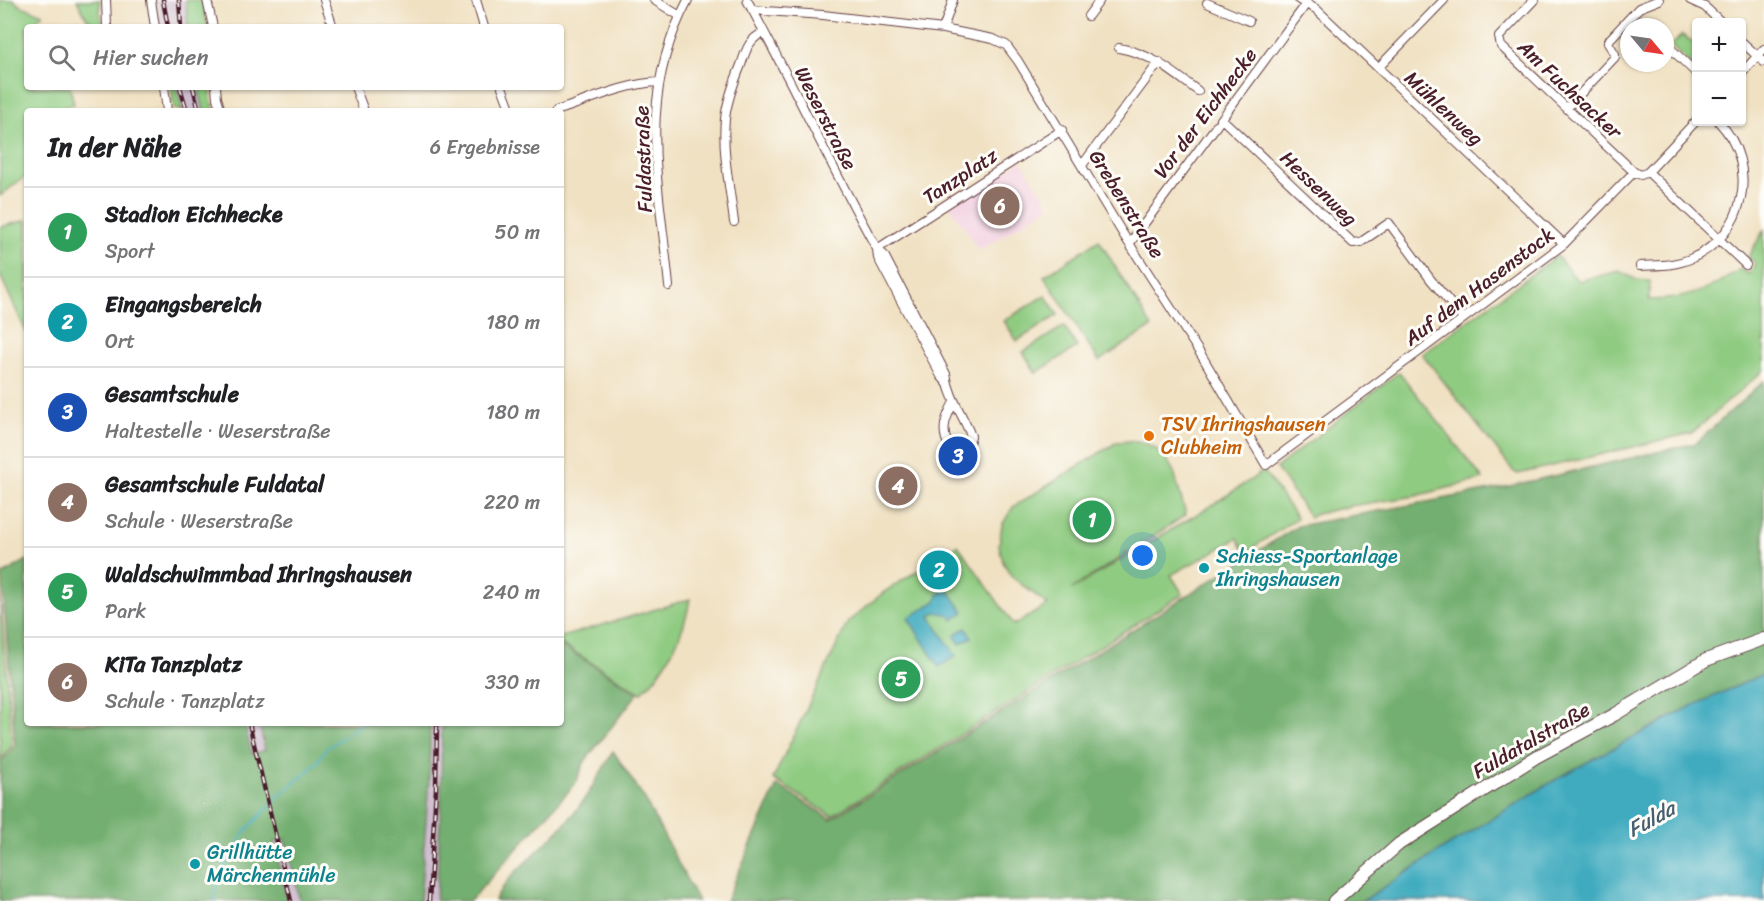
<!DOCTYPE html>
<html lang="de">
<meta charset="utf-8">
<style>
:root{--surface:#fff;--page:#f2f2f2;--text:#202124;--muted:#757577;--line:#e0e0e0;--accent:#db2777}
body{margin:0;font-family:Sriracha,sans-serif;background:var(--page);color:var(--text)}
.controls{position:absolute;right:18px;top:18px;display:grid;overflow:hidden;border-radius:6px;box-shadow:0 2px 4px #0004}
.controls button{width:54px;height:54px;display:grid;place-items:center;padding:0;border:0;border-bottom:2px solid var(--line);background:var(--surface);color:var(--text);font:30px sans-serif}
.compass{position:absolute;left:1620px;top:18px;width:54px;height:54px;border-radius:50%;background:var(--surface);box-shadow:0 2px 4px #0004;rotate:119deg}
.you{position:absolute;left:1143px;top:556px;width:21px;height:21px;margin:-15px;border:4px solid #fff;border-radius:50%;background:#1a73e8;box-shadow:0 0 0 9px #1a73e833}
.badge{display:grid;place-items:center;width:39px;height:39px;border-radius:50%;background:var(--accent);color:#fff;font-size:20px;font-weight:700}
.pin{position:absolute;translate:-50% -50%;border:3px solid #fff;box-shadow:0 2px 6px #0006}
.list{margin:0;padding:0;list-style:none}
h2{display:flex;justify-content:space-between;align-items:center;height:78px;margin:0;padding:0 24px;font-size:26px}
h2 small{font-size:20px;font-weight:400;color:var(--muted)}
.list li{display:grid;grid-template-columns:39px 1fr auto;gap:18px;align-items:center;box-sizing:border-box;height:90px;padding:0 24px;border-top:2px solid var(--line)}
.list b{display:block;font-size:22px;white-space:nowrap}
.list p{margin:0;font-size:20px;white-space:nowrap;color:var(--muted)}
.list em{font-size:20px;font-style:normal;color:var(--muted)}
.icon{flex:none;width:33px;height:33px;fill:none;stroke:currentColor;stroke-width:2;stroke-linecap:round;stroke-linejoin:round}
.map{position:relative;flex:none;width:1764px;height:901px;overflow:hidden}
.search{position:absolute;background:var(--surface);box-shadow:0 2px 4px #0004;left:24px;top:24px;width:540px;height:66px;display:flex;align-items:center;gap:15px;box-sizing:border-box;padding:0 21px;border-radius:6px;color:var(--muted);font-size:22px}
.panel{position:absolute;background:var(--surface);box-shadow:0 2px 4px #0004;left:24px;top:108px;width:540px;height:618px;border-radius:6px}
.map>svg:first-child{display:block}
.built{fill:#f3cfe0}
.industrial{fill:#cfbdcf}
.green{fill:#8fcb81;stroke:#6c7556;stroke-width:1.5}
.forest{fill:#73af6f;stroke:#5e674d;stroke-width:1.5}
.water{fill:#40abbf;stroke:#456575;stroke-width:1.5}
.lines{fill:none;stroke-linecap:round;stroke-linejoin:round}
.stream{stroke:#40abbf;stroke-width:2}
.street-casing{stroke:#633c42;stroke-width:10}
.secondary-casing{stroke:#633c42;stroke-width:14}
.street{stroke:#fff;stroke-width:8}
.secondary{stroke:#fff;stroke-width:12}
.rail-casing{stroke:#4a1f2b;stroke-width:4.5}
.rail{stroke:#fdfcf7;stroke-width:2;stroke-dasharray:7;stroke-linecap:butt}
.food-dot{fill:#e8710a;stroke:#fdfcf7;stroke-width:2}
.culture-dot{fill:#0f9aa8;stroke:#fdfcf7;stroke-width:2}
.labels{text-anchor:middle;stroke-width:6;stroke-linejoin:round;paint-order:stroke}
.street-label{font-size:20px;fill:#4a1f2b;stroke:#fdfcf7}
.food-label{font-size:20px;fill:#c56008;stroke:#fdfcf7;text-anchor:start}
.culture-label{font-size:20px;fill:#0d838f;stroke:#fdfcf7;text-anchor:start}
.water-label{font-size:21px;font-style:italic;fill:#465e6e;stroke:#fdfcf7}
</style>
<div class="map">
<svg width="1764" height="901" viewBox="0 0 1764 901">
<rect width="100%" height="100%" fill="#fdfcf7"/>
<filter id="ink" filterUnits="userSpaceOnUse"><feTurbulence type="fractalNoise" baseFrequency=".0167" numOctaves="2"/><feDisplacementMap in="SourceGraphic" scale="12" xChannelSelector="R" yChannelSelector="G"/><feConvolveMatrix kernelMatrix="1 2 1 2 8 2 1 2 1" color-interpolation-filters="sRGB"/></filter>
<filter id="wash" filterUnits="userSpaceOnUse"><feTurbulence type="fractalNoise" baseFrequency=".008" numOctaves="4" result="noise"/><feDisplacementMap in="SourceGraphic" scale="24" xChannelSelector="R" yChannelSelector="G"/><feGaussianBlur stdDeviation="1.35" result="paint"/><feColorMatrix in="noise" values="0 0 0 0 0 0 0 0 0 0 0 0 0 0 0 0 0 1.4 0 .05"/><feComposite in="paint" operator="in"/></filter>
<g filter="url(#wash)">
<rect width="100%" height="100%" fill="#f0e1c2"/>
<path class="built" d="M 1021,161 L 1050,206 L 979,251 L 950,206 Z"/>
<path class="industrial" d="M 157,0 L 186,0 L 188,27 L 161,27 Z
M 176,87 L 198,87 L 204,111 L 183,111 Z
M 244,723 L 259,723 L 266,750 L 251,754 Z
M 430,723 L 442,723 L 441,801 L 436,901 L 420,901 L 430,765 Z
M 286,839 L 291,863 L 300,901 L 287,901 L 274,842 Z"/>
<path class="green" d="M 0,0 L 14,0 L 19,5 L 43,14 L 36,21 L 35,27 L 27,27 L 27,87 L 70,87 L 74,104 L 64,107 L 64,111 L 27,111 L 27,175 L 0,196 Z
M 77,0 L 100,0 L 100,11 L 103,25 C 89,28 82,11 77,0 Z
M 186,0 L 202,0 L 208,27 L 188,27 Z
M 1682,35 L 1696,44 L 1696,70 L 1671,46 Z
M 171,87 L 176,87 L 183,111 L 174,109 Z
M 198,87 L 211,87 L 211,99 L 215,111 L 204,111 Z
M 27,220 L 27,334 L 0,275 L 0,227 Z
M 1764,230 L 1764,370 L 1692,433 L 1518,474 L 1514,472 L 1422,354 L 1557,256 L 1578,281 L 1619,271 L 1637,280 L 1650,281 L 1649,300 C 1684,300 1712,290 1740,269 L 1749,274 L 1756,264 L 1748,257 Z
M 1099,240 L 1152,327 L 1099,361 L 1044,276 Z
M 1045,295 L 1058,315 L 1017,341 L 1004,321 Z
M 1064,326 L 1077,347 L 1036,373 L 1023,352 Z
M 1399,372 L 1483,479 L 1416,496 L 1350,506 L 1316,514 L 1310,518 L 1276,468 Z
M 1131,441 L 1148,444 L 1150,448 L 1153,446 L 1166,458 L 1174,472 L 1186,515 L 1072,589 L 1209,507 L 1264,471 L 1297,518 L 1245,553 L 1238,538 L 1171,575 L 1183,594 L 832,816 L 773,779 L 848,622 L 884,592 L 958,545 L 1014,625 L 1048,605 L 1012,577 L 1003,562 L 999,545 L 1002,525 L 1013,507 L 1117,442 Z
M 0,589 L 12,746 L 0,759 Z
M 690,599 C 685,632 666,671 641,693 L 561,644 L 561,637 Z"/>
<path class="forest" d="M 1764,381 L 1764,674 L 1692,706 L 1560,777 L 1449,845 L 1363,901 L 726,901 L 777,785 L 831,819 L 1298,526 L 1501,488 L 1696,443 Z
M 27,560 L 27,723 L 244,723 L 252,754 L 265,750 L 259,723 L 430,723 L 430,765 L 420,901 L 300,901 L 285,839 L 274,842 L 287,901 L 0,901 L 0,762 L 15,746 L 2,575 Z
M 561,645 L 638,693 L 585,761 L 575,784 L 470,901 L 436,901 L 441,801 L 442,723 L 561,723 Z
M 613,751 L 644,798 L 698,901 L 494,901 C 509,873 535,855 557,832 C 581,808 597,780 613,751 Z"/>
<path class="water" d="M 947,589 L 964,612 L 953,620 L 950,615 L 936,612 L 930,616 L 956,656 L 939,667 L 908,618 L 936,601 L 938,595 Z
M 966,628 L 972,637 L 960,644 L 954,635 Z
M 1764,674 L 1764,901 L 1363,901 L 1449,845 L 1560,777 L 1692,706 Z"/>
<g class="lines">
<path class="stream" d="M 216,901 L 214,895 L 220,874 L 244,833 L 282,793 L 315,765 L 325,750 L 362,723"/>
</g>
</g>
<g filter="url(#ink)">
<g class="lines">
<defs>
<path id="street" d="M 106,0 L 107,27
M 151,0 L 155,27
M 207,0 L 213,27
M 324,0 L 333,27
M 476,0 L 484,27
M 654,0 L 680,16
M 747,0 C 792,82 831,167 877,249 L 884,255 L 946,374 C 949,397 963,415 971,436 L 968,446 L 958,451 L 949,446 C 940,430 946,417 954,402
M 953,0 L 943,29 L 993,39 L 1006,45 L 1018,61 L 1123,234 L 1205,361 L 1266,465 L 1564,244 L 1634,172 L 1641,175 L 1648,172 L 1696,121
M 1299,0 L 1316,9 L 1564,244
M 1534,0 L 1499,37 L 1501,46 L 1634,172
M 1690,0 L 1705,7 L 1721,22
M 1207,3 L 1249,21
M 752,10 L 823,15 L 943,29
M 1088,16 L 1100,0
M 1742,42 L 1764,62
M 1666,44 L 1696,73
M 1119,48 C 1152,54 1171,71 1198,91
M 1378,68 L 1444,0
M 1742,73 L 1764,49
M 164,87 L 167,111
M 216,87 L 217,98 L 221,111
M 355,87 L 364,111
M 502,87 L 511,111
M 1567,108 L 1615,57 L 1615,54 L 1608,43 L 1610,39 L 1639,8 L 1659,0
M 556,111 C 587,101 626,83 659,82
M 1222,119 L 1353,243 L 1361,242 L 1389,223 L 1431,280 L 1463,318
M 1083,164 L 1159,62
M 1648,172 L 1746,265
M 734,222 C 730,188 722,153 725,119 C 727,100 734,82 741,65 C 746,50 749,39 764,32
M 1130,243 L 1307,3
M 877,249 L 1062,130
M 877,249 L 878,258 L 941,376 L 947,383
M 1640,266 C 1657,265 1674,266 1690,259 C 1746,235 1760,166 1719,122
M 669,286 C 659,182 636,98 688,0"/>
<path id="secondary" d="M 1334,901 L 1399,844 L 1536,757 L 1614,715 L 1706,660 L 1764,639"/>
</defs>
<use href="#street" class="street-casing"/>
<use href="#secondary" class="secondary-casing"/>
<use href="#street" class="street"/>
<use href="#secondary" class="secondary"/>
<defs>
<path id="rail" d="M 163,0 L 168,27
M 179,0 L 181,27
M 180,87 L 187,111
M 193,87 L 199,111
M 249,723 L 291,901
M 429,901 L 436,789 L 437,723"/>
</defs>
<use href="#rail" class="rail-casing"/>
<use href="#rail" class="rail"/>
</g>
</g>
<circle class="food-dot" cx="1149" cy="436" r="6"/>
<g class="culture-dot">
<circle cx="1204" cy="568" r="6"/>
<circle cx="195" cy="864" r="6"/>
</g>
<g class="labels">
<g class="street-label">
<text transform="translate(1570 89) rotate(43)" y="7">Am Fuchsacker</text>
<text transform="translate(1444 108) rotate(43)" y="7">Mühlenweg</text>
<text transform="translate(1205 113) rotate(-53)" y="7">Vor der Eichhecke</text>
<text transform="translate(826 118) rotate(63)" y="7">Weserstraße</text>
<text transform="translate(643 159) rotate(-92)" y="7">Fuldastraße</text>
<text transform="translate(960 176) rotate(-33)" y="7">Tanzplatz</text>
<text transform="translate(1319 188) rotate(44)" y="7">Hessenweg</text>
<text transform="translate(1127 204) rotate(58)" y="7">Grebenstraße</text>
<text transform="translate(1479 286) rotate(-37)" y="7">Auf dem Hasenstock</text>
<text transform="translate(1531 740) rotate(-30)" y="7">Fuldatalstraße</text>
</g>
<g class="food-label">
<text x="1161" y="431">TSV Ihringshausen<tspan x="1161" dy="23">Clubheim</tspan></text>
</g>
<g class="culture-label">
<text x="1216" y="563">Schiess-Sportanlage<tspan x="1216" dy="23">Ihringshausen</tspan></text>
<text x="207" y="859">Grillhütte<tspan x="207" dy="23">Märchenmühle</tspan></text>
</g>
<g class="water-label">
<text transform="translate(1651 819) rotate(-29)" y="7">Fulda</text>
</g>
</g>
</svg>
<div class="controls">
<button>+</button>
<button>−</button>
</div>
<svg class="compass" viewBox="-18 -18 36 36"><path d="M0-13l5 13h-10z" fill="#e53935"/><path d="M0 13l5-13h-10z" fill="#757577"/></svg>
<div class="you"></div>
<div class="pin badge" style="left:1092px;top:520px;background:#2e9e5b">1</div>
<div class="pin badge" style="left:939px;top:570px;background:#0f9aa8">2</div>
<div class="pin badge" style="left:958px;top:456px;background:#1a4fb4">3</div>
<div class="pin badge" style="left:898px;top:486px;background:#8d6e63">4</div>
<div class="pin badge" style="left:901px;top:679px;background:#2e9e5b">5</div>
<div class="pin badge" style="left:1000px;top:206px;background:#8d6e63">6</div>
<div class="search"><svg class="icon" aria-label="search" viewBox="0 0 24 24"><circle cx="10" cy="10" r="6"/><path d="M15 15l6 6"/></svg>Hier suchen</div>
<section class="panel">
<h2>In der Nähe<small>6 Ergebnisse</small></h2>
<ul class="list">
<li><span class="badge" style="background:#2e9e5b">1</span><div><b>Stadion Eichhecke</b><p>Sport</p></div><em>50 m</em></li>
<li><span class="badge" style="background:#0f9aa8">2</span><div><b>Eingangsbereich</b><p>Ort</p></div><em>180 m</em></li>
<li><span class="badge" style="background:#1a4fb4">3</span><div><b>Gesamtschule</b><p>Haltestelle · Weserstraße</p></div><em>180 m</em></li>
<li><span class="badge" style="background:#8d6e63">4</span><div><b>Gesamtschule Fuldatal</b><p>Schule · Weserstraße</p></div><em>220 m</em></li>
<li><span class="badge" style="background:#2e9e5b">5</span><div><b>Waldschwimmbad Ihringshausen</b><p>Park</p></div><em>240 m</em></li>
<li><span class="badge" style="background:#8d6e63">6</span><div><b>KiTa Tanzplatz</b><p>Schule · Tanzplatz</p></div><em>330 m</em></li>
</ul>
</section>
</div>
